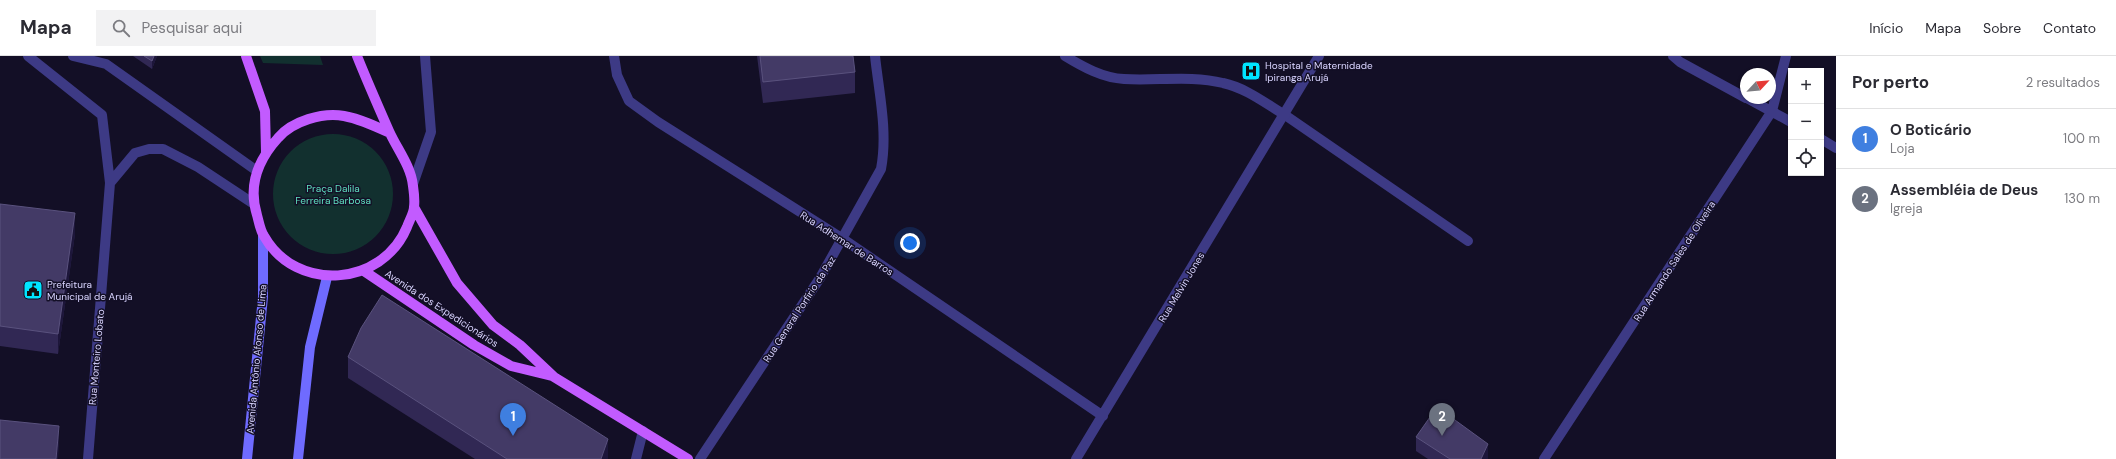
<!DOCTYPE html>
<html lang="pt">
<meta charset="utf-8">
<style>
:root{--surface:#fff;--page:#f2f2f3;--text:#2b2b33;--muted:#7c7c81;--line:#e1e1e2;--accent:#187f8f}
body{margin:0;font-family:"DM Sans",sans-serif;background:var(--page);color:var(--text)}
.controls{position:absolute;right:12px;top:12px;display:grid;overflow:hidden;border-radius:0px;box-shadow:0 1px 3px #0004}
.controls button{width:36px;height:36px;display:grid;place-items:center;padding:0;border:0;border-bottom:1px solid var(--line);background:var(--surface);color:var(--text);font:20px sans-serif}
.compass{position:absolute;left:1740px;top:12px;width:36px;height:36px;border-radius:50%;background:var(--surface);box-shadow:0 1px 3px #0004;rotate:64deg}
.you{position:absolute;left:910px;top:187px;width:14px;height:14px;margin:-10px;border:3px solid #fff;border-radius:50%;background:#1a73e8;box-shadow:0 0 0 6px #1a73e833}
.badge{display:grid;place-items:center;width:26px;height:26px;border-radius:50%;background:var(--accent);color:#fff;font-size:13px;font-weight:700}
.pin{position:absolute;translate:-50% -33px;filter:drop-shadow(0 1px 2px #0008)}
.pin::after{content:'';position:absolute;top:21px;width:14px;height:12px;background:inherit;clip-path:polygon(0 0,100% 0,50% 100%)}
.list{margin:0;padding:0;list-style:none}
h2{display:flex;justify-content:space-between;align-items:center;height:52px;margin:0;padding:0 16px;font-size:17px}
h2 small{font-size:13px;font-weight:400;color:var(--muted)}
.list li{display:grid;grid-template-columns:26px 1fr auto;gap:12px;align-items:center;box-sizing:border-box;height:60px;padding:0 16px;border-top:1px solid var(--line)}
.list b{display:block;font-size:15px;white-space:nowrap}
.list p{margin:0;font-size:13px;white-space:nowrap;color:var(--muted)}
.list em{font-size:13px;font-style:normal;color:var(--muted)}
.icon{flex:none;width:22px;height:22px;fill:none;stroke:currentColor;stroke-width:2;stroke-linecap:round;stroke-linejoin:round}
.map{position:relative;flex:none;width:1836px;height:403px;overflow:hidden}
header{display:flex;align-items:center;gap:24px;box-sizing:border-box;height:56px;padding:0 20px;background:var(--surface);border-bottom:1px solid var(--line)}
header strong{font-size:19px}
nav{display:flex;gap:22px;margin-inline-start:auto;font-size:14px}
.search{width:280px;height:36px;background:var(--page);display:flex;align-items:center;gap:10px;box-sizing:border-box;padding:0 14px;border-radius:0px;color:var(--muted);font-size:15px}
main{display:flex}
aside{flex:1;background:var(--surface)}
.map>svg:first-child{display:block}
.green{fill:#12302f}
.lines{fill:none;stroke-linecap:round;stroke-linejoin:round}
.lane{stroke:#3d3a85;stroke-width:10}
.street{stroke:#3d3a85;stroke-width:10}
.secondary{stroke:#6f6bff;stroke-width:10}
.primary{stroke:#c25bff;stroke-width:10}
.wall{fill:#312854}
.shaded-wall{fill:#1d163a}
.building{fill:#433a66;stroke:#5a527e}
.labels{text-anchor:middle;stroke-width:3;stroke-linejoin:round;paint-order:stroke}
.poi-label{font-size:10px;fill:#d9d4ff;stroke:#130f26;text-anchor:start}
.park-label{font-size:10px;fill:#5fe0c0;stroke:#130f26}
.street-label{font-size:10px;fill:#d9d4ff;stroke:#130f26}
</style>
<header>
<strong>Mapa</strong>
<div class="search"><svg class="icon" aria-label="search" viewBox="0 0 24 24"><circle cx="10" cy="10" r="6"/><path d="M15 15l6 6"/></svg>Pesquisar aqui</div>
<nav><a>Início</a><a>Mapa</a><a>Sobre</a><a>Contato</a></nav>
</header>
<main>
<div class="map">
<svg width="1836" height="403" viewBox="0 0 1836 403">
<rect width="100%" height="100%" fill="#130f26"/>
<path class="green" d="M 260,0 L 320,0 L 323,9 L 263,7 Z
M273 138a60 60 0 1 1 120 0a60 60 0 1 1-120 0Z"/>
<g class="lines">
<path class="lane" d="M 1285,59 L 1468,185"/>
<path class="street" d="M 28,0 L 102,59 L 110,127 L 88,403
M 73,0 L 106,8 L 257,115
M 614,0 L 617,19 L 629,45 L 658,66 L 843,183 L 1103,360
M 1065,0 C 1083,11 1103,22 1124,23 C 1157,25 1191,19 1223,27 C 1246,32 1265,47 1285,59
M 1673,0 L 1680,6 L 1746,42
M 1747,42 L 1791,66
M 1821,83 L 1836,92
M 110,127 L 135,97 L 149,93 L 163,93 L 198,111 L 254,148
M 413,128 L 431,76 L 425,0
M 636,403 L 643,375
M 700,403 L 820,222 L 881,113 C 888,76 879,37 875,0
M 1076,403 L 1319,0
M 1544,403 L 1772,55 L 1786,0"/>
<path class="secondary" d="M 247,403 L 263,241 L 263,179
M 298,403 L 310,291 L 327,221"/>
<path class="primary" d="M 246,0 L 265,55 L 266,96
M 357,0 C 367,25 378,50 389,75 C 397,93 411,110 413,130 C 414,137 415,144 414,151 C 414,157 409,165 407,171 C 382,231 296,237 264,180 C 260,174 259,166 257,159 C 248,130 258,104 278,82 C 292,65 323,56 344,60 C 360,63 375,70 390,77
M 415,153 L 457,227 L 493,269 L 520,289 L 554,321 L 688,403
M 364,215 L 474,289 L 511,310 L 552,320"/>
</g>
<path class="wall" d="M 133,0 L 157,0 L 152,13 Z
M 757,0 L 853,0 L 855,16 L 855,37 L 763,47 Z
M 0,148 L 75,178 L 58,298 L 0,290 Z
M 348,301 L 608,403 L 475,403 L 348,322 Z
M 1416,381 L 1488,402 L 1488,403 L 1428,403 L 1416,395 Z"/>
<path class="shaded-wall" d="M 154,0 L 157,0 L 152,13 L 152,5 Z
M 75,157 L 75,178 L 58,298 L 58,278 Z
M 59,370 L 59,391 L 58,403 L 56,403 Z
M 608,383 L 608,403 L 601,403 Z
M 1488,388 L 1488,403 L 1481,403 Z"/>
<path class="building" d="M 144,0 L 154,0 L 152,5 Z
M 760,0 L 853,0 L 855,16 L 763,26 Z
M 0,148 L 75,157 L 58,278 L 0,270 Z
M 382,239 L 608,383 L 601,403 L 507,403 L 348,301 L 361,272 Z
M 1437,351 L 1488,388 L 1481,403 L 1450,403 L 1416,381 Z
M 0,364 L 59,370 L 56,403 L 0,403 Z"/>
<defs>
<symbol id="hospital-square" viewBox="-11 -11 22 22"><rect x="-9" y="-9" width="18" height="18" rx="4" fill="#00e5ff" stroke="#130f26"/><path d="M-5-5h3v3.5h4V-5h3V5h-3V1.5h-4V5h-3Z" fill="#111"/></symbol>
<symbol id="civic-square" viewBox="-11 -11 22 22"><rect x="-9" y="-9" width="18" height="18" rx="4" fill="#00e5ff" stroke="#130f26"/><path d="M-.6-6.5H3V-4.5H.6V-3L4-1V1h2V6H-6V1h2V-1L-.6-3ZM-1.2 2.5V6h2.4V2.5Z" fill="#111"/></symbol>
</defs>
<g fill-rule="evenodd">
<use href="#hospital-square" x="1240" y="4" width="22" height="22"/>
<use href="#civic-square" x="22" y="223" width="22" height="22"/>
</g>
<g class="labels">
<g class="poi-label">
<text x="1265" y="13">Hospital e Maternidade<tspan x="1265" dy="12">Ipiranga Arujá</tspan></text>
<text x="47" y="232">Prefeitura<tspan x="47" dy="12">Municipal de Arujá</tspan></text>
</g>
<g class="park-label">
<text x="333" y="136">Praça Dalila<tspan x="333" dy="12">Ferreira Barbosa</tspan></text>
</g>
<g class="street-label">
<text transform="translate(847 187) rotate(33)" y="4">Rua Adhemar de Barros</text>
<text transform="translate(1674 205) rotate(-57)" y="4">Rua Armando Sales de Oliveira</text>
<text transform="translate(1181 231) rotate(-59)" y="4">Rua Melvin Jones</text>
<text transform="translate(442 252) rotate(33)" y="4">Avenida dos Expedicionários</text>
<text transform="translate(799 253) rotate(-57)" y="4">Rua General Porfírio da Paz</text>
<text transform="translate(96 301) rotate(-85)" y="4">Rua Monteiro Lobato</text>
<text transform="translate(256 303) rotate(-85)" y="4">Avenida Antônio Afonso de Lima</text>
</g>
</g>
</svg>
<div class="controls">
<button>+</button>
<button>−</button>
<button><svg class="icon" aria-label="locate" viewBox="0 0 24 24"><circle cx="12" cy="12" r="6"/><path d="M12 2v4M12 18v4M2 12h4M18 12h4"/></svg></button>
</div>
<svg class="compass" viewBox="-18 -18 36 36"><path d="M0-13l5 13h-10z" fill="#e53935"/><path d="M0 13l5-13h-10z" fill="#7c7c81"/></svg>
<div class="you"></div>
<div class="pin badge" style="left:513px;top:380px;background:#3f7fe0">1</div>
<div class="pin badge" style="left:1442px;top:380px;background:#6b7280">2</div>
</div>
<aside>
<h2>Por perto<small>2 resultados</small></h2>
<ul class="list">
<li><span class="badge" style="background:#3f7fe0">1</span><div><b>O Boticário</b><p>Loja</p></div><em>100 m</em></li>
<li><span class="badge" style="background:#6b7280">2</span><div><b>Assembléia de Deus</b><p>Igreja</p></div><em>130 m</em></li>
</ul>
</aside>
</main>
